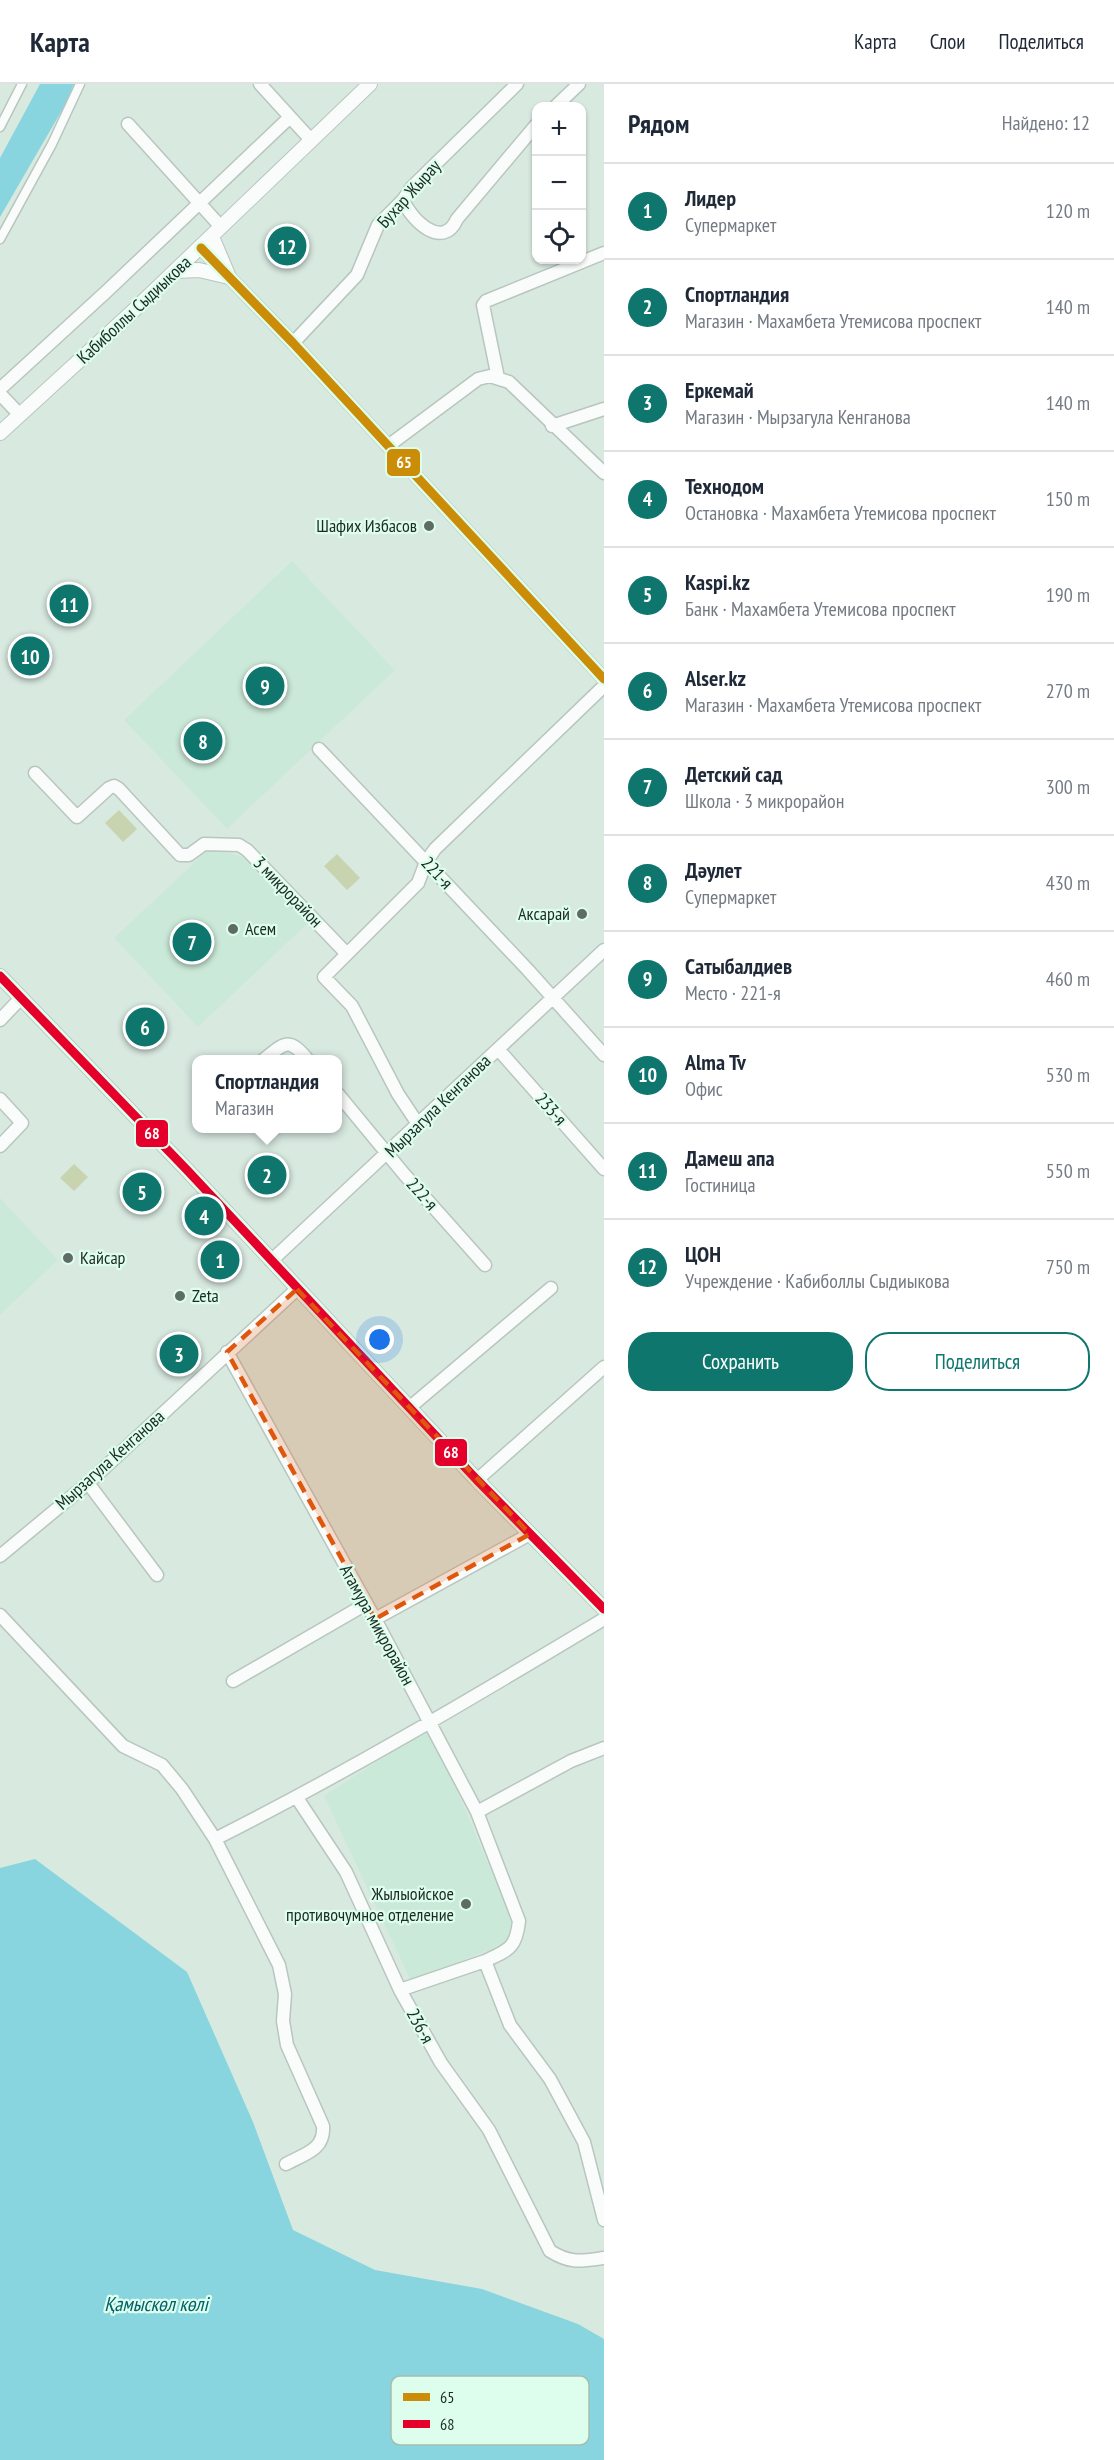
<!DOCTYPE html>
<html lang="ru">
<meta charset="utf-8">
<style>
:root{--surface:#fff;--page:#f2f2f3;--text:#1f2937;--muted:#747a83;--line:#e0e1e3;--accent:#0f766e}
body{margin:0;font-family:"PT Sans Narrow",sans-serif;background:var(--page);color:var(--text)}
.controls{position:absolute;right:18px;top:18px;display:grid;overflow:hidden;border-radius:12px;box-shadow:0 2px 4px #0004}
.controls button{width:54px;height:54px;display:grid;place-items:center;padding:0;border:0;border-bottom:2px solid var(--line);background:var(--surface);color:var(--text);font:30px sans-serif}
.you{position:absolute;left:380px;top:1256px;width:21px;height:21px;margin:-15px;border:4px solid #fff;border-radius:50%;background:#1a73e8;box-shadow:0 0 0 9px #1a73e833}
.badge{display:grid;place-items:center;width:39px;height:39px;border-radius:50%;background:var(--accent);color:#fff;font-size:20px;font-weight:700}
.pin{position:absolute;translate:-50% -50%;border:3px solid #fff;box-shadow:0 2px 6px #0006}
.popup{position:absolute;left:192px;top:971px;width:150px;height:78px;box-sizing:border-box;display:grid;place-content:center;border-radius:12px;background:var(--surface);filter:drop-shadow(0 2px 4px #0005);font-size:20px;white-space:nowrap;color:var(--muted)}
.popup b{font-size:22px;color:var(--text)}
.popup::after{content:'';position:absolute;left:50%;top:100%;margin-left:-12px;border:12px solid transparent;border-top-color:var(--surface)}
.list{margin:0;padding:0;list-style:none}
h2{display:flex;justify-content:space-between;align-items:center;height:78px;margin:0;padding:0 24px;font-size:26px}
h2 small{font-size:20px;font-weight:400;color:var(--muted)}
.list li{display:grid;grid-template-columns:39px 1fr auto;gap:18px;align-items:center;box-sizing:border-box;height:96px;padding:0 24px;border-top:2px solid var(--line)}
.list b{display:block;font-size:22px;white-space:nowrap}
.list p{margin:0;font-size:20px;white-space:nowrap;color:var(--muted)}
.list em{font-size:20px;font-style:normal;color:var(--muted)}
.actions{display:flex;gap:12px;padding:18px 24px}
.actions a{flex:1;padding:14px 0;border:2px solid var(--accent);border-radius:24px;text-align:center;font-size:21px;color:var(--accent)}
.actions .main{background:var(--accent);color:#fff}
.icon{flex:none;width:33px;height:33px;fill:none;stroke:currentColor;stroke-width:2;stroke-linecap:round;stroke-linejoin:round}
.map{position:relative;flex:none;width:604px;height:2376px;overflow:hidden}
header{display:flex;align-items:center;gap:36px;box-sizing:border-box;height:84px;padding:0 30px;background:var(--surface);border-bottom:2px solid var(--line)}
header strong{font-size:28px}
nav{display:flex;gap:33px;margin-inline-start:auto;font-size:21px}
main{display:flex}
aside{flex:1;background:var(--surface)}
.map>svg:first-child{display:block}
.built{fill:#cbe9d9}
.green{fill:#c7d4af}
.water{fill:#88d5df}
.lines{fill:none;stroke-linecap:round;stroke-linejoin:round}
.pedestrian-casing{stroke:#b8c6bf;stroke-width:11}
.minor-casing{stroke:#b8c6bf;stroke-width:15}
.tertiary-casing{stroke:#b8c6bf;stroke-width:16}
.pedestrian{stroke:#f9fcfa;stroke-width:8}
.minor{stroke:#f9fcfa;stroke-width:12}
.tertiary{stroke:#f9fcfa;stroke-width:14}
.bus-1-casing{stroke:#ddfeed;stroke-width:14}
.bus-2-casing{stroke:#ddfeed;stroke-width:14}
.bus-1{stroke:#cb8d07;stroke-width:9}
.bus-2{stroke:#e4002b;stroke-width:9}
.marked{fill:#de570d;fill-opacity:0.2;stroke:#de570d;stroke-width:4.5;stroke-dasharray:12 8;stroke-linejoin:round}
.poi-dot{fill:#5e6c65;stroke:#ddfeed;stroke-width:2}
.labels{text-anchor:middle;stroke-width:4.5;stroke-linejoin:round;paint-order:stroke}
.street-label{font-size:18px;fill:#1d2923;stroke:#ddfeed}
.poi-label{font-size:18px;fill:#1d2923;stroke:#ddfeed;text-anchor:end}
.water-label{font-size:20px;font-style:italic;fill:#00606c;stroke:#ddfeed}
.key{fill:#ddfeed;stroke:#a3beb0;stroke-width:1.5}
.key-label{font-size:16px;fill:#1d2923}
.line-badge{stroke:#ddfeed;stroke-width:2}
.badge-label{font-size:16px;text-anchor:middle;font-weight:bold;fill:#fff}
</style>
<header>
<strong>Карта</strong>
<nav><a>Карта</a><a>Слои</a><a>Поделиться</a></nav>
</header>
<main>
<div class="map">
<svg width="604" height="2376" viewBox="0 0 604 2376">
<rect width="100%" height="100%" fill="#d8e9e0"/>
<path class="built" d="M 292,477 L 395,586 L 227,745 L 124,636 Z
M 210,764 L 247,774 L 308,839 L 198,943 L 114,854 Z
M 0,1114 L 58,1176 L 0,1231 Z
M 430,1643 L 512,1836 L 506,1859 L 411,1897 L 324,1712 Z"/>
<path class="green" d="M 119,726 L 137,745 L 123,758 L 105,739 Z
M 337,770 L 360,794 L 347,806 L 324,782 Z
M 74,1080 L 88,1093 L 74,1107 L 60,1094 Z"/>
<path class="water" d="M 40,0 L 74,0 L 65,21 L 0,133 L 0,74 Z
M 35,1775 L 187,1888 L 253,2038 L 293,2146 L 375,2186 L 482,2205 L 578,2240 L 604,2255 L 604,2376 L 0,2376 L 0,1784 Z"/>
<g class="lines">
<defs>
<path id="pedestrian" d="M 0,43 L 22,0
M 0,155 L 52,60 L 80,0"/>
<path id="minor" d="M 260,0 L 311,56
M 556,22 L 579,0
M 128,40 L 221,143
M 403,116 C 411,136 443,167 457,135 L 536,41
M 201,164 L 293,259 L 604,595
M 293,259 L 357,191 L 378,141 L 403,116 L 412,103 L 517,0
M 498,294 L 483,221 L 486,217 L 604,169
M 0,305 L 107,207 L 290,33
M 0,310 L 20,331
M 552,342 L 604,325
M 388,362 L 478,295 L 490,292 L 509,298 L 604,389
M 319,665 L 528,886 L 604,971
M 35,689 L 77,733 L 109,704 L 114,702 L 119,705 L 180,771 L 189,771 L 204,760 L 239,761 L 247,766 L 346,869
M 0,936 L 21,914
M 498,965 L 604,1085
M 263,976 C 285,959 288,952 308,976
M 338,1010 L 404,1090 L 485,1181
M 0,1015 L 22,1039 L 0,1062
M 418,1040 L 398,1010 L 352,922 L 324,893 L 418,799 L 426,778 L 435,765 L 604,602
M 271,1177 L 604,866
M 227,1268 L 375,1535 L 477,1728 L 519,1837 C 516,1865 508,1866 485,1877 L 510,1941 L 550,1995 L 584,2058 L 604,2136
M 409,1324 L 551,1204
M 477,1396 L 604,1283
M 88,1399 L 157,1491
M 0,1472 L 88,1399 L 297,1205
M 0,1531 L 123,1662 L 162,1681 L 182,1705 L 215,1755 L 279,1881 L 285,1910 L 283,1937 L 287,1961 L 323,2042 C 325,2066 304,2070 286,2080
M 375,1535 L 530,1450
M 233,1597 L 366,1520
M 297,1714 L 346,1788 L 400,1906 L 441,1979 L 489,2046 L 550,2167 C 571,2180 581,2177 604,2174
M 477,1728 L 571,1677 L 604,1664
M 215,1755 C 348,1688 476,1612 604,1535
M 400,1906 L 485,1877"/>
<path id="tertiary" d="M 176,187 L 199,186 L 229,193 L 212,153
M 0,349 L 129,231 L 370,0
M 0,892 L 187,1086 L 477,1396 L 604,1525"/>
</defs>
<use href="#pedestrian" class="pedestrian-casing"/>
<use href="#minor" class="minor-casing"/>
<use href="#tertiary" class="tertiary-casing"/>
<use href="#pedestrian" class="pedestrian"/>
<use href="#minor" class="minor"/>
<use href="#tertiary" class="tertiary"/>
<defs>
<path id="bus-1" d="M 201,164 L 293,259 L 604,595"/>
<path id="bus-2" d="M 0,892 L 187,1086 L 477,1396 L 604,1525"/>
</defs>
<use href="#bus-1" class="bus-1-casing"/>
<use href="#bus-2" class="bus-2-casing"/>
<use href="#bus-1" class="bus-1"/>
<use href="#bus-2" class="bus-2"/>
</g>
<path class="marked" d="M 297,1205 L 530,1450 L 375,1535 L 227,1268 Z"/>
<g class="poi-dot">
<circle cx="429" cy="442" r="6"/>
<circle cx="582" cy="830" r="6"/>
<circle cx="233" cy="845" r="6"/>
<circle cx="68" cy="1174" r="6"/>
<circle cx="180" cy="1212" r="6"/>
<circle cx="466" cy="1820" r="6"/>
</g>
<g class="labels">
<g class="street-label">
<text transform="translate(409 110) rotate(-48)" y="6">Бухар Жырау</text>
<text transform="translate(134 226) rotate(-43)" y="6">Кабиболлы Сыдиыкова</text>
<text transform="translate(437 789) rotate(47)" y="6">221-я</text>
<text transform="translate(288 808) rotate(46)" y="6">3 микрорайон</text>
<text transform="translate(438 1022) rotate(-44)" y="6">Мырзагула Кенганова</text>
<text transform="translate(551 1025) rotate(48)" y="6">233-я</text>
<text transform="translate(422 1110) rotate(48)" y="6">222-я</text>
<text transform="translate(110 1376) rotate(-42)" y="6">Мырзагула Кенганова</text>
<text transform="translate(377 1541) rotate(61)" y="6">Атамура микрорайон</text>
<text transform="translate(420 1942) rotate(61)" y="6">236-я</text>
</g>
<g class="poi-label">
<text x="417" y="448">Шафих Избасов</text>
<text x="570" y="836">Аксарай</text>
<text x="245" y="851" text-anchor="start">Асем</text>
<text x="80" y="1180" text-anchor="start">Кайсар</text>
<text x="192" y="1218" text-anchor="start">Zeta</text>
<text x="454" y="1816">Жылыойское<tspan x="454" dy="21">противочумное отделение</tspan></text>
</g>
<g class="water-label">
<text x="156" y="2227">Қамыскөл көлі</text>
</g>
</g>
<rect x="391" y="2292" width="198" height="69" rx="9" class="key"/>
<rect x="403" y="2309" width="27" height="8" fill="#cb8d07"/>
<rect x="403" y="2336" width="27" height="8" fill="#e4002b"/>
<g class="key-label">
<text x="440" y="2319">65</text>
<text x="440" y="2346">68</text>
</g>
<g class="line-badge">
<rect x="386" y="364" width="35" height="29" rx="6" fill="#cb8d07"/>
<rect x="135" y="1035" width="34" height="29" rx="6" fill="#e4002b"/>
<rect x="434" y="1354" width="34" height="29" rx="6" fill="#e4002b"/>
</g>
<g class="badge-label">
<text x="404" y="384">65</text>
<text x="152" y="1055">68</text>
<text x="451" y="1374">68</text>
</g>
</svg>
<div class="controls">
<button>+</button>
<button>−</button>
<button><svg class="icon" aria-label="locate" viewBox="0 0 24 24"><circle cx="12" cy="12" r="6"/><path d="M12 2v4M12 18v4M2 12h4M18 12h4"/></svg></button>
</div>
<div class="you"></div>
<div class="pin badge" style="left:220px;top:1176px">1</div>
<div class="pin badge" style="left:267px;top:1091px">2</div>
<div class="popup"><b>Спортландия</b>Магазин</div>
<div class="pin badge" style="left:179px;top:1270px">3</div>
<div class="pin badge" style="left:204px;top:1132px">4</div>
<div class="pin badge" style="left:142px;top:1108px">5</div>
<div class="pin badge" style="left:145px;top:943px">6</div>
<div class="pin badge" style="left:192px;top:858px">7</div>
<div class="pin badge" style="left:203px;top:657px">8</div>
<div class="pin badge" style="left:265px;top:602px">9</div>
<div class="pin badge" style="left:30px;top:572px">10</div>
<div class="pin badge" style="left:69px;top:520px">11</div>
<div class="pin badge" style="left:287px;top:162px">12</div>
</div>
<aside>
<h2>Рядом<small>Найдено: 12</small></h2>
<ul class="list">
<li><span class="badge">1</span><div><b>Лидер</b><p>Супермаркет</p></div><em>120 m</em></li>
<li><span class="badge">2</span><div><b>Спортландия</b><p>Магазин · Махамбета Утемисова проспект</p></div><em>140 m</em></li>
<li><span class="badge">3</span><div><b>Еркемай</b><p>Магазин · Мырзагула Кенганова</p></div><em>140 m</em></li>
<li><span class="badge">4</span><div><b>Технодом</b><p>Остановка · Махамбета Утемисова проспект</p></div><em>150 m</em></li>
<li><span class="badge">5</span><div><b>Kaspi.kz</b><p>Банк · Махамбета Утемисова проспект</p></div><em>190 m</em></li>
<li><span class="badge">6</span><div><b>Alser.kz</b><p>Магазин · Махамбета Утемисова проспект</p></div><em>270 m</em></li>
<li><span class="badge">7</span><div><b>Детский сад</b><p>Школа · 3 микрорайон</p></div><em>300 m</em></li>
<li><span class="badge">8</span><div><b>Дәулет</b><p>Супермаркет</p></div><em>430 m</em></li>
<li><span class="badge">9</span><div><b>Сатыбалдиев</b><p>Место · 221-я</p></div><em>460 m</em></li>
<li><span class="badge">10</span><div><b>Alma Tv</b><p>Офис</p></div><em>530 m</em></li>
<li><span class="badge">11</span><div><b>Дамеш апа</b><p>Гостиница</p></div><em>550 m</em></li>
<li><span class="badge">12</span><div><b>ЦОН</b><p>Учреждение · Кабиболлы Сыдиыкова</p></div><em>750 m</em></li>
</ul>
<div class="actions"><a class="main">Сохранить</a><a>Поделиться</a></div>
</aside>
</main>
